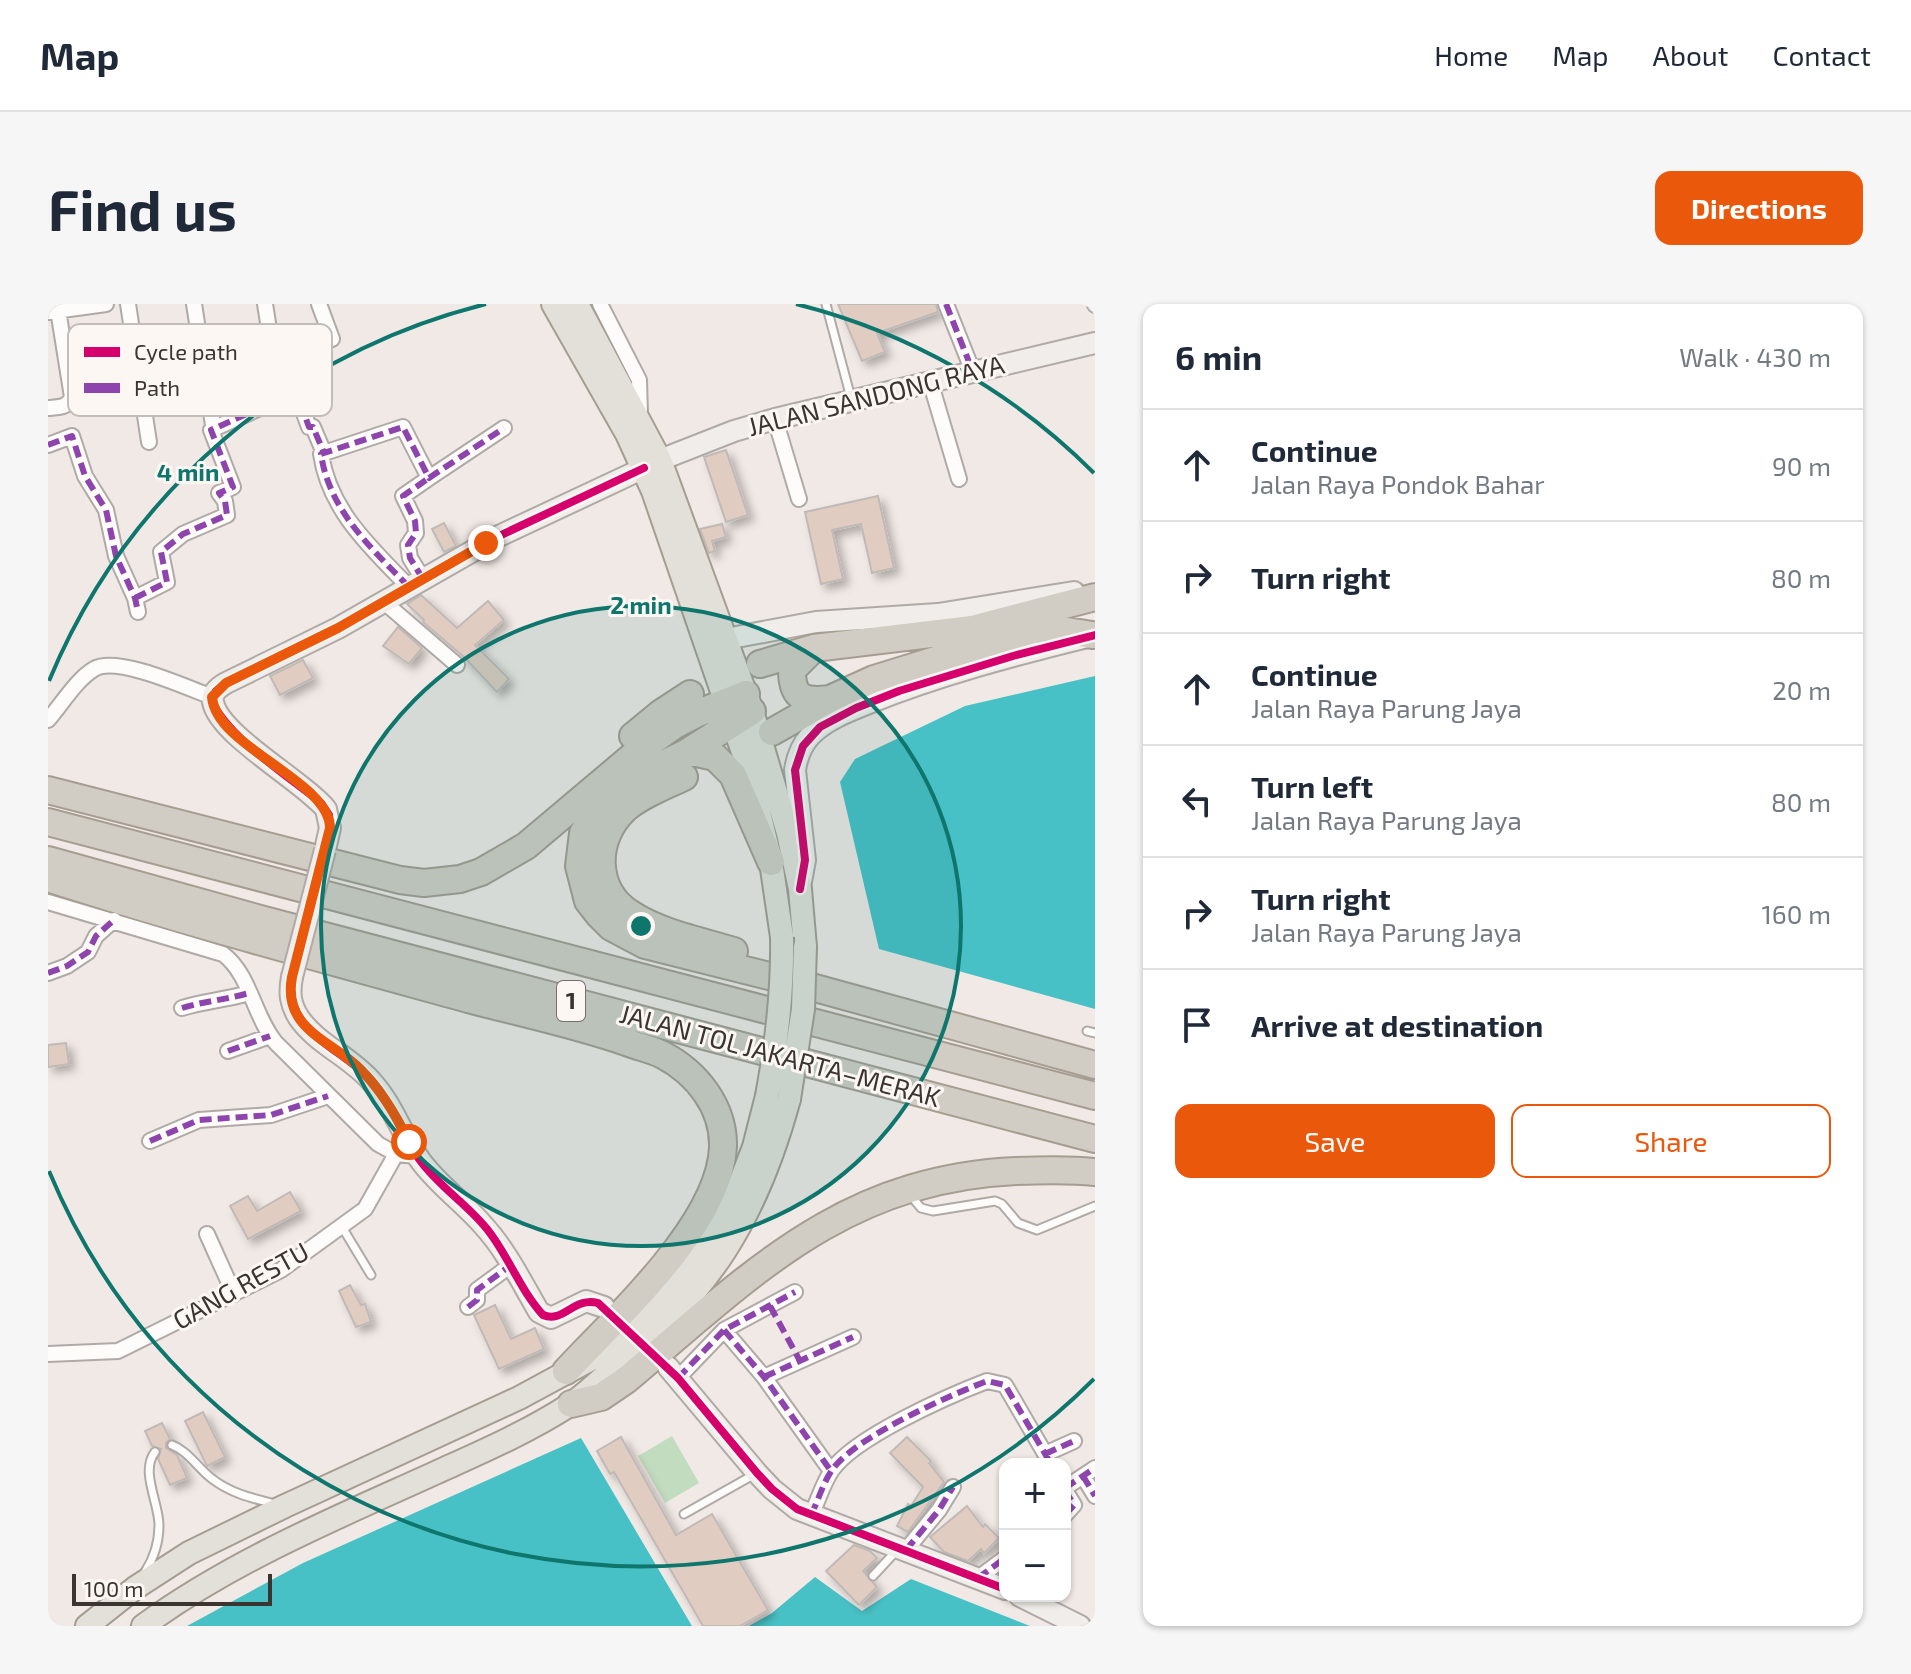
<!DOCTYPE html>
<meta charset="utf-8">
<style>
:root{--surface:#fff;--page:#f6f6f7;--text:#1f2937;--muted:#747a83;--line:#e0e1e3;--accent:#ea580c}
body{margin:0;font-family:"Exo 2",sans-serif;background:var(--page);color:var(--text)}
.controls{position:absolute;right:24px;bottom:24px;display:grid;overflow:hidden;border-radius:16px;box-shadow:0 2px 6px #0004}
.controls button{width:72px;height:72px;display:grid;place-items:center;padding:0;border:0;border-bottom:2px solid var(--line);background:var(--surface);color:var(--text);font:40px sans-serif}
.scale{position:absolute;left:24px;bottom:20px;width:200px;box-sizing:border-box;padding-left:8px;border:4px solid #3b3532;border-top:0;font-size:22px;line-height:28px;white-space:nowrap;color:#3b3532;-webkit-text-stroke:6px #fdf7f4;paint-order:stroke}
.stop{position:absolute;width:24px;height:24px;margin:-18px;border:6px solid #ea580c;border-radius:50%;background:#fff}
.stop.end{background:#ea580c;border-color:#fff;box-shadow:0 2px 8px #0008}
.list{margin:0;padding:0;list-style:none}
h2{display:flex;justify-content:space-between;align-items:center;height:104px;margin:0;padding:0 32px;font-size:34px}
h2 small{font-size:26px;font-weight:400;color:var(--muted)}
.list li{display:grid;grid-template-columns:52px 1fr auto;gap:24px;align-items:center;box-sizing:border-box;height:112px;padding:0 32px;border-top:2px solid var(--line)}
.list b{display:block;font-size:30px;white-space:nowrap}
.list p{margin:0;font-size:26px;white-space:nowrap;color:var(--muted)}
.list em{font-size:26px;font-style:normal;color:var(--muted)}
.actions{display:flex;gap:16px;padding:24px 32px}
.actions a{flex:1;padding:18px 0;border:2px solid var(--accent);border-radius:16px;text-align:center;font-size:28px;color:var(--accent)}
.actions .main{background:var(--accent);color:#fff}
.icon{flex:none;width:44px;height:44px;fill:none;stroke:currentColor;stroke-width:2;stroke-linecap:round;stroke-linejoin:round}
.map{position:relative;flex:none;width:1047px;height:1322px;overflow:hidden;border-radius:16px}
header{display:flex;align-items:center;gap:48px;box-sizing:border-box;height:112px;padding:0 40px;background:var(--surface);border-bottom:2px solid var(--line)}
header strong{font-size:38px}
nav{display:flex;gap:44px;margin-inline-start:auto;font-size:28px}
.intro{display:flex;align-items:center;justify-content:space-between;box-sizing:border-box;height:192px;padding:0 48px}
h1{margin:0;font-size:56px}
.button{padding:20px 36px;border-radius:16px;background:var(--accent);color:#fff;font-size:28px;font-weight:700}
main{display:flex;gap:48px;padding:0 48px}
aside{flex:1;background:var(--surface);border-radius:16px;box-shadow:0 2px 6px #0004}
.map>svg:first-child{display:block}
.green{fill:#c2dcc0}
.water{fill:#48c1c6}
.building{fill:#e0ccc1;stroke:#c0bab7;stroke-width:2;filter:url(#shadow)}
.lines{fill:none;stroke-linecap:round;stroke-linejoin:round}
.lane-casing{stroke:#b0aaa7;stroke-width:11}
.street-casing{stroke:#b0aaa7;stroke-width:18}
.secondary-casing{stroke:#b0aaa7;stroke-width:24}
.primary-casing{stroke:#a69d92;stroke-width:26}
.highway-casing{stroke:#a69d92;stroke-width:30}
.lane{stroke:#fdfcfb;stroke-width:7}
.street{stroke:#fdfcfb;stroke-width:14}
.secondary{stroke:#f0edea;stroke-width:20}
.primary{stroke:#e3e0d9;stroke-width:22}
.highway{stroke:#d2cdc4;stroke-width:26}
.secondary-bridge-casing{stroke:#b0aaa7;stroke-width:24;stroke-linecap:butt}
.primary-bridge-casing{stroke:#a69d92;stroke-width:26;stroke-linecap:butt}
.secondary-bridge{stroke:#f0edea;stroke-width:20}
.primary-bridge{stroke:#e3e0d9;stroke-width:22}
.quiet{stroke:#8e44ad;stroke-width:6;stroke-dasharray:12 6;stroke-linecap:butt}
.cycleway-casing{stroke:#fdf7f4;stroke-width:13}
.cycleway{stroke:#d6006c;stroke-width:8}
.route{stroke:#ea580c;stroke-width:10}
.ring{fill:none;stroke:#0f766e;stroke-width:4}
.labels{text-anchor:middle;stroke-width:6;stroke-linejoin:round;paint-order:stroke}
.shield{fill:#fdf7f4;stroke:#756f6c;stroke-width:2}
.shield-label{font-size:24px;font-weight:bold;fill:#3b3532}
.street-label{font-size:26px;fill:#3b3532;stroke:#fdf7f4}
.key{fill:#fdf7f4;stroke:#c3bdba;stroke-width:2}
.key-label{font-size:22px;fill:#3b3532}
.centre{fill:#0f766e;stroke:#fdf7f4;stroke-width:4}
.ring-label{font-size:24px;text-anchor:middle;font-weight:bold;fill:#0f766e;stroke:#fdf7f4;stroke-width:6;stroke-linejoin:round;paint-order:stroke}
</style>
<header>
<strong>Map</strong>
<nav><a>Home</a><a>Map</a><a>About</a><a>Contact</a></nav>
</header>
<div class="intro"><h1>Find us</h1><a class="button">Directions</a></div>
<main>
<div class="map">
<svg width="1047" height="1322" viewBox="0 0 1047 1322">
<defs>
<filter id="shadow"><feDropShadow dx="5.5" dy="5.5" stdDeviation="4" flood-color="#0004"/></filter>
</defs>
<rect width="100%" height="100%" fill="#f1e9e5"/>
<path class="green" d="M 624,1132 L 651,1179 L 617,1199 L 590,1152 Z"/>
<path class="water" d="M 1047,372 L 1047,705 L 831,645 L 792,478 L 807,455 L 917,402 Z
M 533,1134 L 644,1322 L 139,1322 L 255,1259 Z
M 767,1273 L 814,1307 L 863,1275 L 982,1322 L 701,1322 L 724,1309 Z"/>
<path class="building" d="M 790,0 L 888,0 L 890,8 L 829,29 L 837,48 L 814,57 Z
M 678,146 L 700,211 L 678,218 L 656,153 Z
M 830,192 L 846,264 L 824,269 L 813,220 L 784,226 L 795,275 L 773,280 L 757,208 Z
M 396,219 L 408,242 L 396,248 L 384,225 Z
M 674,220 L 678,233 L 664,237 L 667,247 L 661,249 L 652,225 Z
M 373,291 L 409,324 L 440,297 L 456,316 L 427,341 L 461,375 L 449,388 L 416,353 L 375,318 L 376,316 L 359,300 Z
M 350,323 L 374,344 L 361,360 L 335,342 Z
M 255,356 L 265,374 L 232,391 L 222,372 Z
M 18,739 L 21,760 L 0,763 L 0,741 Z
M 242,888 L 253,907 L 200,935 L 182,902 L 200,892 L 209,907 Z
M 302,981 L 313,1001 L 317,1000 L 323,1018 L 308,1023 L 291,987 Z
M 447,1001 L 463,1035 L 487,1024 L 496,1045 L 451,1065 L 426,1011 Z
M 155,1108 L 177,1153 L 159,1162 L 137,1117 Z
M 114,1119 L 122,1135 L 118,1139 L 118,1144 L 129,1151 L 139,1174 L 122,1181 L 110,1155 L 113,1145 L 104,1142 L 97,1127 Z
M 573,1133 L 628,1231 L 664,1210 L 720,1306 L 692,1322 L 655,1322 L 566,1168 L 562,1170 L 549,1147 Z
M 859,1133 L 883,1157 L 881,1159 L 896,1178 L 860,1228 L 849,1222 L 860,1200 L 863,1202 L 875,1183 L 842,1149 Z
M 919,1202 L 935,1223 L 937,1220 L 951,1234 L 936,1249 L 933,1245 L 920,1257 L 896,1248 L 882,1233 Z
M 806,1241 L 822,1247 L 829,1254 L 815,1267 L 829,1283 L 811,1301 L 778,1267 Z"/>
<g class="lines">
<defs>
<path id="lane" d="M 778,0 L 803,94
M 1039,727 L 1047,729
M 863,892 L 873,904 L 885,907 L 947,897 L 954,900 L 970,919 L 989,926 L 1047,902
M 294,923 L 323,971
M 124,1141 C 140,1147 149,1163 163,1174 C 182,1189 203,1194 227,1200
M 636,1210 L 707,1170
M 97,1268 C 106,1254 111,1238 111,1221 C 111,1199 92,1167 107,1148
M 825,1272 L 850,1245"/>
<path id="street" d="M 80,0 L 101,138
M 146,0 L 165,121
M 217,0 L 229,75
M 271,0 L 284,35
M 552,0 L 591,76 L 592,110
M 898,0 L 925,68
M 1047,0 L 1047,1
M 0,8 L 58,0
M 882,77 L 911,175
M 0,104 C 10,103 20,104 24,93 L 10,6
M 727,115 L 751,195
M 0,141 L 24,132 L 37,172 L 58,206 L 68,252 L 87,294 L 90,308
M 375,275 L 362,254 L 360,241 L 368,229 L 367,217 L 355,192 L 381,174
M 361,283 C 323,244 281,206 273,150 L 355,123 L 381,174 L 456,124
M 87,294 L 119,278 L 113,248 L 135,230 L 179,211 L 177,197 L 171,189 L 185,183 L 163,126 L 212,104 L 208,87 L 243,74 L 261,123 L 265,123 L 276,149
M 336,298 L 409,361
M 0,416 C 14,400 28,376 46,365 C 68,351 140,384 164,393
M 0,598 L 175,650 C 202,670 206,713 228,739 L 330,840 L 348,850 L 369,852
M 0,669 L 19,662 L 40,648 L 48,632 L 66,616
M 134,704 C 157,697 177,696 201,689
M 180,747 L 222,732
M 102,837 L 151,816 L 223,811 L 280,792
M 159,930 L 186,990
M 420,1003 L 429,996 L 429,986 L 463,961
M 676,1026 L 716,1073 L 783,1167
M 0,1050 L 70,1047 L 233,966 L 317,905 L 348,850
M 716,1073 L 805,1033
M 630,1074 L 676,1026 L 747,988
M 997,1150 L 1026,1137
M 1035,1172 L 1047,1192
M 1017,1184 L 1047,1164
M 1017,1186 L 1026,1201 L 1017,1211
M 763,1211 C 770,1197 775,1179 784,1166 C 807,1133 900,1092 939,1077 L 957,1081 L 1003,1160
M 858,1246 L 891,1206 L 905,1183
M 930,1274 L 957,1254"/>
<path id="secondary" d="M 612,156 L 686,127 L 727,115 L 1047,39
M 678,335 L 768,318 L 890,310 L 1026,288
M 277,546 L 282,524 L 278,505 C 255,477 171,431 165,398 C 163,389 171,383 178,379 L 290,324 L 451,232 L 596,164
M 752,583 L 757,556 L 747,466 C 749,453 753,442 762,432 C 777,416 801,407 821,399 C 891,371 966,351 1039,333
M 244,673 C 241,689 242,700 251,714 C 270,741 303,753 324,778 C 345,801 354,831 372,856 C 390,881 415,898 435,921 C 458,946 474,979 491,1008 L 503,1014 L 538,997 L 556,1003
M 620,1063 L 709,1169 L 724,1185 L 749,1205 L 957,1285
M 972,1292 L 1032,1322"/>
<path id="primary" d="M 505,0 L 579,130 L 605,187 L 700,463 L 723,558 L 734,633
M 529,0 L 612,156 L 704,407 L 740,529 L 752,585 L 757,643
M 39,1322 L 87,1284 L 141,1249 L 237,1202 L 471,1094 L 545,1054 L 575,1033 L 622,983 L 656,942 L 687,892 L 706,843 L 719,792
M 95,1322 C 187,1255 293,1212 396,1165 C 438,1146 481,1127 520,1102 C 535,1093 548,1079 562,1068 C 661,990 708,916 741,795"/>
<path id="highway" d="M 766,344 L 744,366 C 744,395 756,398 782,395
M 712,360 L 766,344 L 924,325 L 1047,293
M 724,428 L 782,395 L 826,375 L 985,326 L 1007,325 L 1044,331
M 585,432 L 613,409 L 642,390
M 638,449 L 704,407
M 636,473 C 617,482 593,491 577,505 C 545,535 545,586 583,610 C 612,629 653,637 686,647
M 0,486 L 352,576 L 376,579 L 412,575 L 433,568 L 478,542 L 593,445 L 627,421 L 648,410 L 698,390
M 0,518 L 1047,792
M 0,556 L 216,616 L 1047,835
M 723,558 L 685,471 L 667,453 L 649,449 L 638,449 L 601,467 L 552,502 L 535,529 L 531,562 L 540,597 L 551,611 L 563,623 L 597,641 L 749,679 L 1047,761
M 0,574 C 140,619 282,657 424,696 C 477,710 530,721 581,739 C 592,743 605,746 615,751 C 649,769 676,803 675,843 C 672,920 569,1012 518,1067
M 523,1100 L 553,1093 L 578,1076 C 703,971 794,875 968,867 C 994,866 1020,865 1047,868"/>
</defs>
<use href="#lane" class="lane-casing"/>
<use href="#street" class="street-casing"/>
<use href="#secondary" class="secondary-casing"/>
<use href="#primary" class="primary-casing"/>
<use href="#highway" class="highway-casing"/>
<use href="#lane" class="lane"/>
<use href="#street" class="street"/>
<use href="#secondary" class="secondary"/>
<use href="#primary" class="primary"/>
<use href="#highway" class="highway"/>
<defs>
<path id="secondary-bridge" d="M 244,673 L 277,546"/>
<path id="primary-bridge" d="M 719,792 C 729,738 735,688 734,633
M 741,795 L 755,705 L 757,643"/>
</defs>
<use href="#secondary-bridge" class="secondary-bridge-casing"/>
<use href="#primary-bridge" class="primary-bridge-casing"/>
<use href="#secondary-bridge" class="secondary-bridge"/>
<use href="#primary-bridge" class="primary-bridge"/>
<path class="quiet" d="M 898,0 L 925,68
M 0,141 L 24,132 L 37,172 L 58,206 L 68,252 L 87,294 L 90,308
M 375,275 L 362,254 L 360,241 L 368,229 L 367,217 L 355,192 L 381,174
M 361,283 C 323,244 281,206 273,150 L 355,123 L 381,174 L 456,124
M 87,294 L 119,278 L 113,248 L 135,230 L 179,211 L 177,197 L 171,189 L 185,183 L 163,126 L 212,104 L 208,87 L 243,74 L 261,123 L 265,123 L 276,149
M 0,669 L 19,662 L 40,648 L 48,632 L 66,616
M 134,704 C 157,697 177,696 201,689
M 180,747 L 222,732
M 102,837 L 151,816 L 223,811 L 280,792
M 722,1002 L 752,1057
M 420,1003 L 429,996 L 429,986 L 463,961
M 676,1026 L 716,1073 L 783,1167
M 716,1073 L 805,1033
M 630,1074 L 676,1026 L 747,988
M 997,1150 L 1026,1137
M 1035,1172 L 1047,1192
M 1017,1184 L 1047,1164
M 1017,1186 L 1026,1201 L 1017,1211
M 763,1211 C 770,1197 775,1179 784,1166 C 807,1133 900,1092 939,1077 L 957,1081 L 1003,1160
M 858,1246 L 891,1206 L 905,1183
M 930,1274 L 957,1254"/>
<defs>
<path id="cycleway" d="M 596,164 L 451,232 L 290,324 L 178,379 L 168,387 L 164,397 C 179,433 243,474 273,499 L 281,511 L 282,524 L 244,673 C 234,727 294,744 324,777 C 345,801 353,830 371,855 C 390,882 418,899 439,925 C 460,951 472,986 495,1011 C 515,1020 526,992 550,999 L 630,1074 L 709,1169 L 724,1185 L 749,1205 L 957,1285
M 752,585 L 757,556 L 747,466 L 755,442 L 772,423 L 808,404 L 851,387 L 965,352 L 1047,331"/>
</defs>
<use href="#cycleway" class="cycleway-casing"/>
<use href="#cycleway" class="cycleway"/>
</g>
<g class="lines">
<path class="route" d="M 361,838 C 348,811 334,787 313,766 C 284,736 234,726 244,673 L 282,524 C 282,477 168,443 164,393 L 178,379 L 290,324 L 438,239"/>
</g>
<circle cx="593" cy="622" r="320" fill="#0f766e" fill-opacity=".12"/>
<g class="ring">
<circle cx="593" cy="622" r="320"/>
<path d="M1046 1075A641 641 0 0 1 1 867M1 377A641 641 0 0 1 438 0M748 0A641 641 0 0 1 1046 169"/>
</g>
<g class="labels">
<rect class="shield" x="509" y="677" width="28" height="40" rx="6"/>
<g class="shield-label">
<text x="523" y="705">1</text>
</g>
<g class="street-label">
<text transform="translate(828 92) rotate(-14)" y="9">JALAN SANDONG RAYA</text>
<text transform="translate(732 752) rotate(15)" y="9">JALAN TOL JAKARTA–MERAK</text>
<text transform="translate(193 982) rotate(-29)" y="9">GANG RESTU</text>
</g>
</g>
<rect x="20" y="20" width="264" height="92" rx="12" class="key"/>
<rect x="36" y="43" width="36" height="10" fill="#d6006c"/>
<rect x="36" y="79" width="36" height="10" fill="#8e44ad"/>
<g class="key-label">
<text x="86" y="56">Cycle path</text>
<text x="86" y="92">Path</text>
</g>
<circle cx="593" cy="622" r="12" class="centre"/>
<g class="ring-label">
<text x="140" y="177">4 min</text>
<text x="593" y="310">2 min</text>
</g>
</svg>
<div class="controls">
<button>+</button>
<button>−</button>
</div>
<div class="scale">100 m</div>
<div class="stop" style="left:361px;top:838px"></div>
<div class="stop end" style="left:438px;top:239px"></div>
</div>
<aside>
<h2>6 min<small>Walk · 430 m</small></h2>
<ul class="list">
<li><svg class="icon" aria-label="ahead" viewBox="0 0 24 24"><path d="M12 20V5M6 11l6-6 6 6"/></svg><div><b>Continue</b><p>Jalan Raya Pondok Bahar</p></div><em>90 m</em></li>
<li><svg class="icon" aria-label="right" viewBox="0 0 24 24"><path d="M7 20v-9h11M14 6l5 5-5 5"/></svg><div><b>Turn right</b></div><em>80 m</em></li>
<li><svg class="icon" aria-label="ahead" viewBox="0 0 24 24"><path d="M12 20V5M6 11l6-6 6 6"/></svg><div><b>Continue</b><p>Jalan Raya Parung Jaya</p></div><em>20 m</em></li>
<li><svg class="icon" aria-label="left" viewBox="0 0 24 24"><path d="M17 20v-9H6M10 6l-5 5 5 5"/></svg><div><b>Turn left</b><p>Jalan Raya Parung Jaya</p></div><em>80 m</em></li>
<li><svg class="icon" aria-label="right" viewBox="0 0 24 24"><path d="M7 20v-9h11M14 6l5 5-5 5"/></svg><div><b>Turn right</b><p>Jalan Raya Parung Jaya</p></div><em>160 m</em></li>
<li><svg class="icon" aria-label="arrive" viewBox="0 0 24 24"><path d="M6 21V4h12l-3 4 3 4H6"/></svg><div><b>Arrive at destination</b></div></li>
</ul>
<div class="actions"><a class="main">Save</a><a>Share</a></div>
</aside>
</main>
